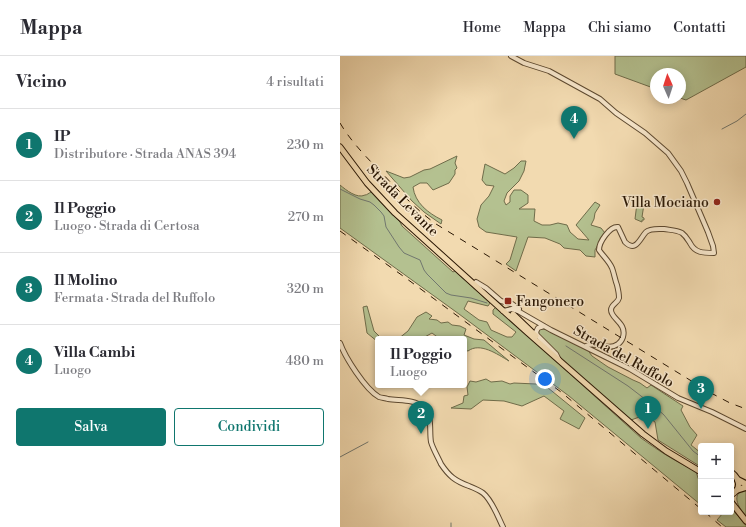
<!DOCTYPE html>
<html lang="it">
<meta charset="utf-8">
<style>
:root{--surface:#fff;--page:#f2f2f3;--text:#2b2b33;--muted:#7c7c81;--line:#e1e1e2;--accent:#0f766e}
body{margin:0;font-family:"Libre Bodoni",serif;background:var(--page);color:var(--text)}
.controls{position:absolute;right:12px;bottom:12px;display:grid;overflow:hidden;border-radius:4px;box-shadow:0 2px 10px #0003}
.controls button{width:36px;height:36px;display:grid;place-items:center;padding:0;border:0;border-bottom:1px solid var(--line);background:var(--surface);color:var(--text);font:20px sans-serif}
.compass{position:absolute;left:310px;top:12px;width:36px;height:36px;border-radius:50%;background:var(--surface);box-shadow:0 2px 10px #0003;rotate:357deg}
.you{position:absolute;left:205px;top:323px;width:14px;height:14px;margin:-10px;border:3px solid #fff;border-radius:50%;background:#1a73e8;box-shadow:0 0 0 6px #1a73e833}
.badge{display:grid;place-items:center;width:26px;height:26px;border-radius:50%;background:var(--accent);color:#fff;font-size:13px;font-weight:700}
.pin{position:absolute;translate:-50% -33px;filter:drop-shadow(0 1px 2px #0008)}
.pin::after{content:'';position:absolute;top:21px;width:14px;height:12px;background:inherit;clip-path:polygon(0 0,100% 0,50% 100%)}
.popup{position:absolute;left:35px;top:280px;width:92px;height:52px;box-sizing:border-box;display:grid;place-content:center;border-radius:4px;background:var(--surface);filter:drop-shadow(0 1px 3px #0005);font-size:13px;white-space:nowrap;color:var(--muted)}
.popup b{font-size:15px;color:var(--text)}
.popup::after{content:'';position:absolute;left:50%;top:100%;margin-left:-8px;border:8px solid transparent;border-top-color:var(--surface)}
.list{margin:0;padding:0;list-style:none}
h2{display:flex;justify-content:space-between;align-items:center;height:52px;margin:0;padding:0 16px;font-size:17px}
h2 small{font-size:13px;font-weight:400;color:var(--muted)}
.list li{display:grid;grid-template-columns:26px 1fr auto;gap:12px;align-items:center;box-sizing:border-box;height:72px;padding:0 16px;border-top:1px solid var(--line)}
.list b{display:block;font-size:15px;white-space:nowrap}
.list p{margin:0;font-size:13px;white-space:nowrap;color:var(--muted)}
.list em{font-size:13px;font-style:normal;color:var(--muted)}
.actions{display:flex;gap:8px;padding:12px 16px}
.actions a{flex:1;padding:9px 0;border:1px solid var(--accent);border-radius:4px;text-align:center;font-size:14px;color:var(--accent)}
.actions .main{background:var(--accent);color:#fff}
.map{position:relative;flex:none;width:406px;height:471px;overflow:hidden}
header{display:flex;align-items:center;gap:24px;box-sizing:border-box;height:56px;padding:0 20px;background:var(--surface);border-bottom:1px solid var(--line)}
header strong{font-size:19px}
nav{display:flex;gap:22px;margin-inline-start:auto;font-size:14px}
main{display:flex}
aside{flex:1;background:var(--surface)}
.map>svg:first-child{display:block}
.green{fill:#b4c190;stroke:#6f6c4a}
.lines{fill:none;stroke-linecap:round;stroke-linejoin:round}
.stream{stroke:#71776f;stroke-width:1}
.minor-casing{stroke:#5c482f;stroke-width:6}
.major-casing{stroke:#2a1704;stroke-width:7}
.highway-casing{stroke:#2a1704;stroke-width:8}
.minor{stroke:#f7e7cc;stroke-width:4}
.major{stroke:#f2dab0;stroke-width:5}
.highway{stroke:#f2dab0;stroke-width:5.5}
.rail{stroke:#2a1704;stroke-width:1;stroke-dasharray:7 7;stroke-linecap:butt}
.poi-dot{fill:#8f2418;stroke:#f7e7cc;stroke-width:1.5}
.labels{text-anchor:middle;stroke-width:3;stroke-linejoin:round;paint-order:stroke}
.street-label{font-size:14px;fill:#2a1704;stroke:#f7e7cc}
.poi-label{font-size:14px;fill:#2a1704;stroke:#f7e7cc;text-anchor:end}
</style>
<header>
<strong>Mappa</strong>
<nav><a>Home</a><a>Mappa</a><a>Chi siamo</a><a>Contatti</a></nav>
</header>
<main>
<aside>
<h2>Vicino<small>4 risultati</small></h2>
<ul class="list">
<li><span class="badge">1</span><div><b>IP</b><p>Distributore · Strada ANAS 394</p></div><em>230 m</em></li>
<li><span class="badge">2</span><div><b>Il Poggio</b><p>Luogo · Strada di Certosa</p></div><em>270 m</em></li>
<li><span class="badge">3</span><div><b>Il Molino</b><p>Fermata · Strada del Ruffolo</p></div><em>320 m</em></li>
<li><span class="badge">4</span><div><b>Villa Cambi</b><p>Luogo</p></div><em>480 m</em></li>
</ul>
<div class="actions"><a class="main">Salva</a><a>Condividi</a></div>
</aside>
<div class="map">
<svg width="406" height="471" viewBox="0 0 406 471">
<rect width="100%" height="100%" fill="#f2dab0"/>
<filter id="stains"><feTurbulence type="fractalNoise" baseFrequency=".005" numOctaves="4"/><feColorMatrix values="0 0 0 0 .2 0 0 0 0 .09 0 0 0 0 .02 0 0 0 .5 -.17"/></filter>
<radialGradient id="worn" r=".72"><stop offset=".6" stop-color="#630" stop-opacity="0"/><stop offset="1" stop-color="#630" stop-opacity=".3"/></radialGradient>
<path class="green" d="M 275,0 L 406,0 L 406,11 L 346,44 L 340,42 L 340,18 L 316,18 L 316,33 L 275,18 Z
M 117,100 L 115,107 L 117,112 L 115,114 L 115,118 L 109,127 L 93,134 L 87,127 L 80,127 L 73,131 C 75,147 88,157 102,164 L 101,168 L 84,156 L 72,145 L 46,115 L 64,122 L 70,121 L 84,114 L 90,113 Z
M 181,105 L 186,105 L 184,115 L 179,125 L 167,137 L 164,145 L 166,149 L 170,146 L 170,140 L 174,134 L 181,134 L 188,139 L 188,147 L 179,153 L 195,153 L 194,165 L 202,169 L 210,169 L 218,167 L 227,169 L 230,176 L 238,183 L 249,184 L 236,169 L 255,146 L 260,149 L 255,157 L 254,163 L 251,169 L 261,172 L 265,177 L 255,194 L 255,201 L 246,200 L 240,194 L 224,192 L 220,188 L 205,182 L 188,181 L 176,215 L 166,208 L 170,204 L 177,181 L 146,176 L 139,171 L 137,163 L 141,149 L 149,140 L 154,130 L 146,129 L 142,124 L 145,108 L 165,118 L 174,112 Z
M 0,129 C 6,134 17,143 25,139 C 27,139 29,137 31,136 L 60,166 L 62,170 L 113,216 L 115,215 L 150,247 L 148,250 L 128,245 L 124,253 L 139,264 L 147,266 L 151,274 L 167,281 L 172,281 L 176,276 L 153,258 L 153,254 L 156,251 L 301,382 C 319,395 336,406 356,415 L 358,422 L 361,427 L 361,449 L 229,340 L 119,258 L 0,172 Z
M 297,147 L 304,148 L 302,161 L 304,162 L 304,164 L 302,164 L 302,166 L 295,163 Z
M 27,250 L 34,275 L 42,283 L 38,283 L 38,286 L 27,277 L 23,251 Z
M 86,256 L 92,260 L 89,263 L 97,264 L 101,267 L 108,266 L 112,269 L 120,270 L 126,273 L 124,279 L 134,283 L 144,284 L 169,305 C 157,298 140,286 128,295 L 124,294 L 124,283 L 100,283 L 92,277 L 81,283 L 58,283 L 68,275 L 77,261 Z
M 202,273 L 208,274 L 247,293 L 252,300 L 268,311 L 293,324 L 300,327 L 307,332 L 311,329 L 343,350 L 341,354 L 350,371 L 357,379 L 351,389 L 361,397 L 361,411 L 318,384 L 315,366 L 305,359 L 291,364 L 221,303 L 198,278 L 199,274 Z
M 146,323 L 151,326 L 162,325 L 170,328 L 174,327 L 196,328 L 202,327 L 245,362 L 239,373 L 220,363 L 224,355 L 204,340 L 182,350 L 164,345 L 143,344 L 131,353 L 111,352 L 123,347 L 124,340 L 128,339 L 127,331 L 130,325 L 136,326 Z
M 406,433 L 406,460 C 401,455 392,442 400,436 C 400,435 405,433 406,433 Z
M 391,452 L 406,469 L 406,471 L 386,471 L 377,464 L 383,457 L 385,458 L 387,456 L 391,456 Z"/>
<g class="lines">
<path class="stream" d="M 382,73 L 397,65 L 406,58
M 0,133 L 20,143 L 30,146 L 34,149 L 41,156 L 44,160 L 46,171 L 59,191 L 64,197 L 80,204 L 84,214 L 87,218 L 106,237 L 111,239 L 131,242 L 147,247
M 226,290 L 288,330 L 314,350 L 324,359 L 353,395 L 361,401
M 0,401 L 28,386
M 111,467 L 111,471"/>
<defs>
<path id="minor" d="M 171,0 L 184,7 L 209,15 L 260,43 L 276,57 L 305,77 L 328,97 L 341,115 L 347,127 L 368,176 L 373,190 L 374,197 C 363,197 355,197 350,187 C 348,184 346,180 342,177 C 337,174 330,174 324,173 C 319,173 310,172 306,176 C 300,182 296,197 285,186 L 278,171 C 270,170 259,186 259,194 C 263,200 269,205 272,212 C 274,217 275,224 277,229 C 278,233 279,238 279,242 C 278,247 271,248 271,254 C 271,263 287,267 283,281 C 282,284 281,286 278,288 C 267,296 256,284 246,290
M 136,226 L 146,232 L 161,245 L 172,248 L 179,253
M 163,255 L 172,253 L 178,255 L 211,274 L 290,313 L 338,342 L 372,356 L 406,373
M 204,270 L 198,272 L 196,276 L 197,279 L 216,298 L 219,304
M 0,287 C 5,301 25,333 39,341 C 42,342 45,342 48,343 C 59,345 74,343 83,351 C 93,359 89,375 91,386 C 93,393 98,401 101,408 C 109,420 115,425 129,430 C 134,432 139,434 143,437 C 152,444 158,461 163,471"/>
<path id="major" d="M 0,91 L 27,127 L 55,157 L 188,277 L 303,378 L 326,395 L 361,416
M 173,258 L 196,280
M 391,416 C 400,423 402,433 391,439
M 391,446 L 406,465"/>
<path id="highway" d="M 398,424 L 406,428
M 397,434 L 406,431"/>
</defs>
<use href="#minor" class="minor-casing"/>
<use href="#major" class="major-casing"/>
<use href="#highway" class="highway-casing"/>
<use href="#minor" class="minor"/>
<use href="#major" class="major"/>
<use href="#highway" class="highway"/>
<path class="rail" d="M 0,67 C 10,84 25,100 39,114 C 57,133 74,152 96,168 L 371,337 L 390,347 L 406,353
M 0,175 L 63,220 L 221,336 L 361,453
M 365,456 L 382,471"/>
</g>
<g class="poi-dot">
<circle cx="377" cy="146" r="4"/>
<rect x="164" y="241" width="8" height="8" rx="2"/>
</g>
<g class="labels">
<g class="street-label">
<text transform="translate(63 144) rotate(45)" y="5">Strada Levante</text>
<text transform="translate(284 300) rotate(29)" y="5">Strada del Ruffolo</text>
</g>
<g class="poi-label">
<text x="369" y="151">Villa Mociano</text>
<text x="176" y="250" text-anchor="start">Fangonero</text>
</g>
</g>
<rect width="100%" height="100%" filter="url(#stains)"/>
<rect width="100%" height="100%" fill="url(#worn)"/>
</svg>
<div class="controls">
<button>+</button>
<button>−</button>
</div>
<svg class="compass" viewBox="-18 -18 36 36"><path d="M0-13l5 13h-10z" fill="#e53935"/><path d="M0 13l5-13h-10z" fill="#7c7c81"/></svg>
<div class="you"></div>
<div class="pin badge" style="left:308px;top:373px">1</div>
<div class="pin badge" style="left:81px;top:378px">2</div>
<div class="popup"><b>Il Poggio</b>Luogo</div>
<div class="pin badge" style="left:361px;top:353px">3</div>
<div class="pin badge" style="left:234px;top:83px">4</div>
</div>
</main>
